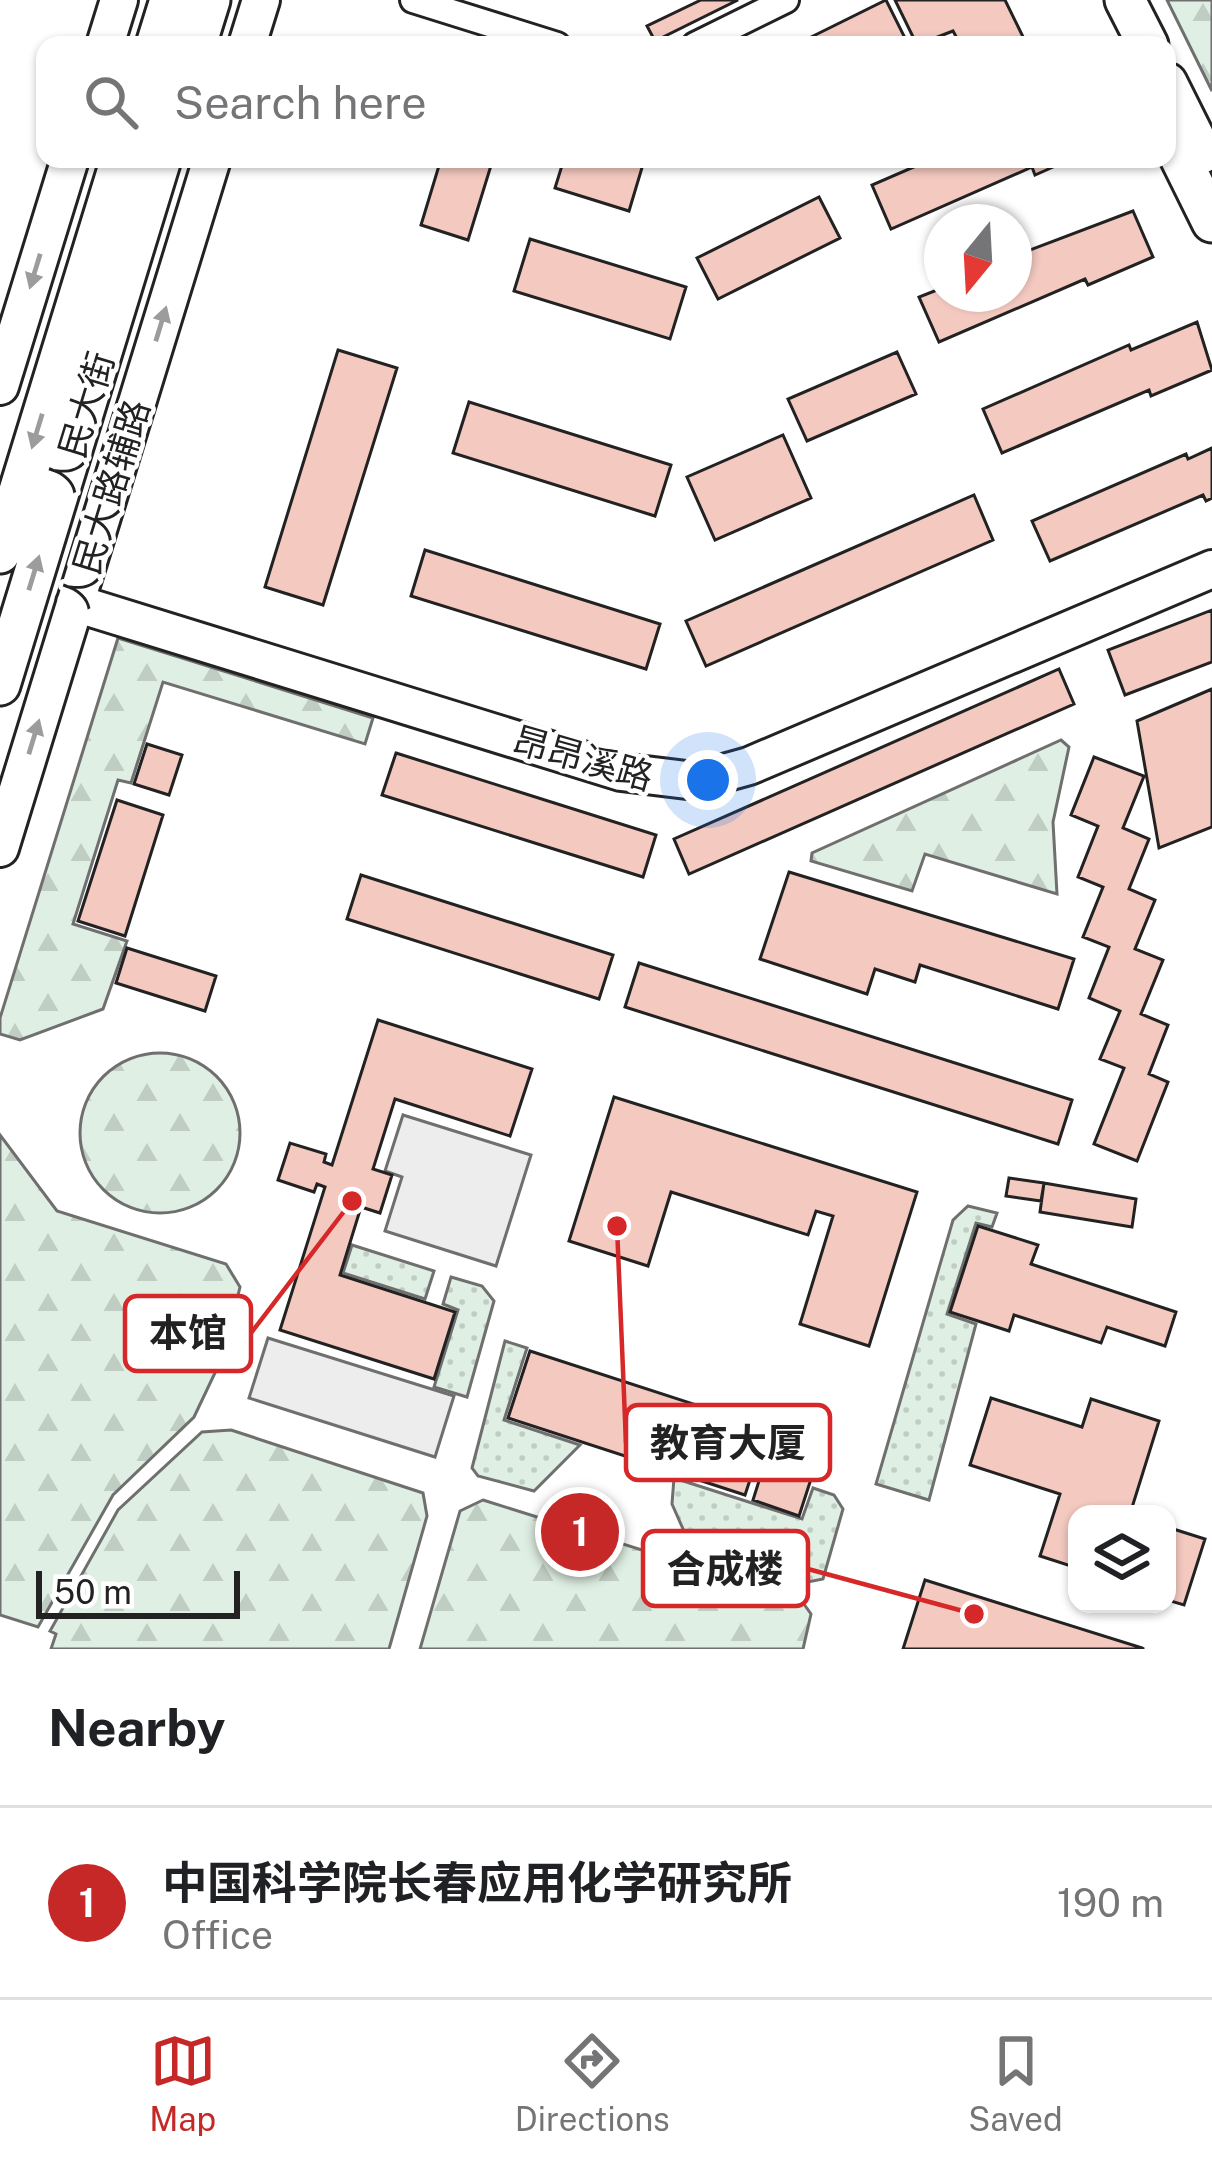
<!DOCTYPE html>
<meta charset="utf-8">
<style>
:root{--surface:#fff;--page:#f2f2f2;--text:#202124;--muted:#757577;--line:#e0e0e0;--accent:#c62828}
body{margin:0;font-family:"Public Sans","Noto Sans SC",sans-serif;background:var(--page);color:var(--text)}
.controls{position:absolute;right:36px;bottom:36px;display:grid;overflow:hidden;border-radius:24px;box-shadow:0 3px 9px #0004}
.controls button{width:108px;height:108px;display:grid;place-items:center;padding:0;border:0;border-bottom:3px solid var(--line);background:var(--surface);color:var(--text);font:60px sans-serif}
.compass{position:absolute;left:924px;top:204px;width:108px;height:108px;border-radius:50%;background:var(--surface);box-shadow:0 3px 9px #0004;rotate:198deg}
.scale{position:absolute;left:36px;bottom:30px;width:204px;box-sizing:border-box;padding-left:12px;border:6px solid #222;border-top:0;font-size:33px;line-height:42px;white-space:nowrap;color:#222;-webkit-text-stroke:9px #fff;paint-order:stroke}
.you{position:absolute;left:708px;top:780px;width:42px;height:42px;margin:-30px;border:9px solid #fff;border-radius:50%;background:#1a73e8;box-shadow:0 0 0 18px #1a73e833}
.badge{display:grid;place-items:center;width:78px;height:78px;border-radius:50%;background:var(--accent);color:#fff;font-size:39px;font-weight:700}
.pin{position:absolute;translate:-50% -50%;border:6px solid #fff;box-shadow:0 3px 12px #0006}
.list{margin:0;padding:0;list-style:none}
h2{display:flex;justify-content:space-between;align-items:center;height:156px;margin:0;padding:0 48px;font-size:51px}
h2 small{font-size:39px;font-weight:400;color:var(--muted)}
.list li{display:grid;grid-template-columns:78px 1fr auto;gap:36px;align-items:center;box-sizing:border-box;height:192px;padding:0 48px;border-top:3px solid var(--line)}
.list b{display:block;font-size:45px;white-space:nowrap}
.list p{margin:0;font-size:39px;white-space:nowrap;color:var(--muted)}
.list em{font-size:39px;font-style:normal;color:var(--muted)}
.icon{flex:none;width:66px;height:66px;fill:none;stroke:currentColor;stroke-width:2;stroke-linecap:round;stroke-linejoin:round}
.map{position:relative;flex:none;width:1212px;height:1649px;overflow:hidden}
.search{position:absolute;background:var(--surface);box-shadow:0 3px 9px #0004;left:36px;right:36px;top:36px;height:132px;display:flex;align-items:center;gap:30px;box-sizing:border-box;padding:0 42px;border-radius:24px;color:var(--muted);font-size:45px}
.sheet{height:348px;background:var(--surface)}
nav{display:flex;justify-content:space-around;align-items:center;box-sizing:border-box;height:168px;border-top:3px solid var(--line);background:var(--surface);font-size:33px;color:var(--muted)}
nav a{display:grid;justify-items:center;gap:6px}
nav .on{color:var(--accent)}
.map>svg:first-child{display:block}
.grass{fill:url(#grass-dots);stroke:#6f6f6f;stroke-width:3}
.forest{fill:url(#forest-firs);stroke:#6f6f6f;stroke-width:3}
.parking{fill:#ededed;stroke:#6f6f6f;stroke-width:3}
.building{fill:#f3c9c0;stroke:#222;stroke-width:3}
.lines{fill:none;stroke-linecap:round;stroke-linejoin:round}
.street-casing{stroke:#222;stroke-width:30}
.secondary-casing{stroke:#222;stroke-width:42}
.primary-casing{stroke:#222;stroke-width:45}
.street{stroke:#fff;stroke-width:24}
.secondary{stroke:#fff;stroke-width:36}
.primary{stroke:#fff;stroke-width:39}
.oneway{fill:#9c9c9c}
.labels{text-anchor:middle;stroke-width:9;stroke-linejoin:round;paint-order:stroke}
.street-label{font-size:36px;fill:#222;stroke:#fff}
.leader{fill:none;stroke:#d62828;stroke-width:4.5}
.callout-dot{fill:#d62828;stroke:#fff;stroke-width:4.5}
.callout{fill:#fff;stroke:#d62828;stroke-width:4.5}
.callout-label{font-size:39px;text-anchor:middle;font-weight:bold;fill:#222}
</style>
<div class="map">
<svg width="1212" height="1649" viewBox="0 0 1212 1649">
<defs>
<pattern id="grass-dots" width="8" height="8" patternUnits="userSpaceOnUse" patternTransform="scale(3)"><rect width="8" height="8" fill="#e0efe3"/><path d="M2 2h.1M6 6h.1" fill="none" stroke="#c0cdc2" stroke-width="1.8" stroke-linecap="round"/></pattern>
<pattern id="forest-firs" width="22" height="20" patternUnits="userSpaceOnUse" patternTransform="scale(3)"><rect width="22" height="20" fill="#e0efe3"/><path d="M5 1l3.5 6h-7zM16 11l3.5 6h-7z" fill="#c0cdc2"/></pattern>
</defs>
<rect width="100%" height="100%" fill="#fff"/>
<path class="grass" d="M 968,1206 L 997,1213 L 992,1227 L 976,1223 L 947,1314 L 976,1324 L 929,1500 L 876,1484 L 953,1220 Z
M 352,1245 L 434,1271 L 425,1299 L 343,1273 Z
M 451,1277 L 482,1286 L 494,1301 L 467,1397 L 434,1387 L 458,1310 L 443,1304 Z
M 505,1341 L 527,1348 L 504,1420 L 580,1445 L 534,1491 L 478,1476 L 472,1468 Z
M 674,1478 L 802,1519 L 813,1488 L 834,1495 L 843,1509 L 823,1579 L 808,1582 L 691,1547 L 672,1504 Z"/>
<path class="forest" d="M 1167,0 L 1212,0 L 1212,91 Z
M 118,638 L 373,718 L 365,744 L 163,682 L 131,783 L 118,780 L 73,924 L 127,941 L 103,1009 L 20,1040 L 0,1034 L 0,1018 Z
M 1061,740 L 1069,747 L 1053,822 L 1057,894 L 925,854 L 912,891 L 811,861 L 812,853 Z
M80 1133a80 80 0 1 1 160 0a80 80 0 1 1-160 0Z
M 0,1135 L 57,1211 L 226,1264 L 240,1287 L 223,1356 L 194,1417 L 113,1495 L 38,1627 L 0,1615 Z
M 231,1430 L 423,1493 L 427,1516 L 389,1649 L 51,1649 L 56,1634 L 50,1631 L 118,1510 L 202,1432 Z
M 483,1500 L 801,1600 L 811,1614 L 803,1649 L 420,1649 L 460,1511 Z"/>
<path class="parking" d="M 403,1115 L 531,1155 L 496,1266 L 385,1231 L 402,1177 L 385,1171 Z
M 268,1338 L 454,1396 L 435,1457 L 249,1398 Z"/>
<path class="building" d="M 701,0 L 738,0 L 655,41 L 647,26 Z
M 886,0 L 907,42 L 901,45 L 795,45 Z
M 895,0 L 1005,0 L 1027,45 L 968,45 L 965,40 L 959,42 L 953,31 L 917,45 Z
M 441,159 L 493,159 L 468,240 L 421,225 Z
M 564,159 L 644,161 L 629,211 L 555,188 Z
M 932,159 L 1071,159 L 1035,175 L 1032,167 L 891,229 L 872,185 Z
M 819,197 L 840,238 L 718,299 L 697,258 Z
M 1133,211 L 1153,257 L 1088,285 L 1085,279 L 939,342 L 919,297 L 942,288 L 942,294 L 1014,294 L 1014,256 Z
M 530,239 L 686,287 L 670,339 L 514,291 Z
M 1197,322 L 1212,370 L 1151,396 L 1149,390 L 1002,453 L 983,409 L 1129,345 L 1131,350 Z
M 338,350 L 397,368 L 323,605 L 265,587 Z
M 897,352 L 916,394 L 807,441 L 788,399 Z
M 469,402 L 671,465 L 655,516 L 453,453 Z
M 783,435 L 811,498 L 715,540 L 687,477 Z
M 1212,448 L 1212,498 L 1206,501 L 1203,495 L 1050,561 L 1032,521 L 1186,454 L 1188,459 Z
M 974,495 L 993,540 L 706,666 L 686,621 Z
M 425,550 L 660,624 L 646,669 L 411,596 Z
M 1212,610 L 1212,662 L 1125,695 L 1108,650 Z
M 1059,669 L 1074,704 L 689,874 L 674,839 Z
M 1212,689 L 1212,827 L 1159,848 L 1137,721 Z
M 147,744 L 182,755 L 169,795 L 134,784 Z
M 396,753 L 656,835 L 643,877 L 382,795 Z
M 1094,757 L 1144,776 L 1123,828 L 1149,839 L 1129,889 L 1155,900 L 1135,949 L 1163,960 L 1141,1014 L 1168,1025 L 1149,1074 L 1168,1082 L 1137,1161 L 1094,1144 L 1124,1068 L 1100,1059 L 1120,1011 L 1089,998 L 1109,947 L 1083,937 L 1103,887 L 1078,877 L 1098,826 L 1071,815 Z
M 117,800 L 163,815 L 125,936 L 78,921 Z
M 789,872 L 1074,959 L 1058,1009 L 920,965 L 915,982 L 875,969 L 867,994 L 760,959 Z
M 361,875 L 613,955 L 599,999 L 347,919 Z
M 127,948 L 216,976 L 205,1011 L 116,983 Z
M 639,963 L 1072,1100 L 1058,1144 L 625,1007 Z
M 378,1020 L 532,1069 L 510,1136 L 395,1099 L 373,1169 L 392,1175 L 380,1213 L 361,1207 L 340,1275 L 455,1312 L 434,1379 L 280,1330 L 325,1187 L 317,1184 L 314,1192 L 278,1180 L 290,1143 L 326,1154 L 324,1162 L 332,1165 Z
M 614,1097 L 917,1192 L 869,1346 L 800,1324 L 833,1216 L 816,1211 L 808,1235 L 671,1192 L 648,1266 L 569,1241 Z
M 1009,1178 L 1044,1183 L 1041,1201 L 1006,1196 Z
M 1044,1183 L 1136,1199 L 1132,1227 L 1040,1212 Z
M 978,1226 L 1038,1245 L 1031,1264 L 1176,1312 L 1165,1346 L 1107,1327 L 1101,1343 L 1014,1315 L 1009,1331 L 950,1312 Z
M 530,1351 L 767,1428 L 745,1495 L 508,1418 Z
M 991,1398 L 1082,1427 L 1091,1399 L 1159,1421 L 1130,1514 L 1077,1514 L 1077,1568 L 1040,1556 L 1060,1494 L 970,1465 Z
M 776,1427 L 823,1442 L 799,1516 L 753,1500 Z
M 1167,1527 L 1205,1539 L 1184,1605 L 1167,1600 Z
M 925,1580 L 1142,1648 L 1144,1649 L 903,1649 Z"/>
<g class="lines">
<defs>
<path id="street" d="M 413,0 L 557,45
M 695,45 L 786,0"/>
<path id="secondary" d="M 105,45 L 119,0
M 247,45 L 261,0
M 0,386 L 70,159
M 75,603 L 621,772 L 695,781 L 749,766 L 1212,569
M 0,848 L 212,159"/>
<path id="primary" d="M 1125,0 L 1148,45
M 156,45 L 170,0
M 196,45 L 210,0
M 1167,83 L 1202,153
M 1167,131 L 1212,222
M 0,553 L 121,159
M 0,685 L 161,159"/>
</defs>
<use href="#street" class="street-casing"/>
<use href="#secondary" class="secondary-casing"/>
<use href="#primary" class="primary-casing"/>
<use href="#street" class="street"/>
<use href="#secondary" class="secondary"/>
<use href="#primary" class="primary"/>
</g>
<defs><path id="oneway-solid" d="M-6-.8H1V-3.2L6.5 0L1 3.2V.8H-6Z" transform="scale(3)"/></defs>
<g class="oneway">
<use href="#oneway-solid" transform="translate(35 271) rotate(107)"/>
<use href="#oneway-solid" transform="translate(161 324) rotate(-73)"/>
<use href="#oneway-solid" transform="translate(37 431) rotate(107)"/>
<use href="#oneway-solid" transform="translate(34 573) rotate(-73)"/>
<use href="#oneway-solid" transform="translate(34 737) rotate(-73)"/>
</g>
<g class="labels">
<g class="street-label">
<text transform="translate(81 422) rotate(-73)" y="13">人民大街</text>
<text transform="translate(106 504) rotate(-73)" y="13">人民大路辅路</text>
<text transform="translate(583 758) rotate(16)" y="13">昂昂溪路</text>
</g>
</g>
<path class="leader" d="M352 1201L251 1333M617 1226L626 1443M974 1614L808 1569"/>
<g class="callout-dot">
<circle cx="352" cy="1201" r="12"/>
<circle cx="617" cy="1226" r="12"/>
<circle cx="974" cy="1614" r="12"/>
</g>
<g class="callout">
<rect x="125" y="1296" width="126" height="75" rx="12"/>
<rect x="626" y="1405" width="204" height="75" rx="12"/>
<rect x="643" y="1531" width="165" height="75" rx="12"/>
</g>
<g class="callout-label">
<text x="188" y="1347">本馆</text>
<text x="728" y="1457">教育大厦</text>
<text x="725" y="1583">合成楼</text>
</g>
</svg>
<div class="controls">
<button><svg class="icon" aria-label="layers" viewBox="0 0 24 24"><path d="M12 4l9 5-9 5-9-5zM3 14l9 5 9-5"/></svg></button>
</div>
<svg class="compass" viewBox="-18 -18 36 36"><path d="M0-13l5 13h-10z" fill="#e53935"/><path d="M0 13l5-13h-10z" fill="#757577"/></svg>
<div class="scale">50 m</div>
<div class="you"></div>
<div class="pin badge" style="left:580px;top:1532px">1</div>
<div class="search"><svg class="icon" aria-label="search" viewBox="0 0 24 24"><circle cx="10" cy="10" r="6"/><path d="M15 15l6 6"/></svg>Search here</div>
</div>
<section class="sheet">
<h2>Nearby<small></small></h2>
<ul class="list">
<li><span class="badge">1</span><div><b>中国科学院长春应用化学研究所</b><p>Office</p></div><em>190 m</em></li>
</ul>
</section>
<nav>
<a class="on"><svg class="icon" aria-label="map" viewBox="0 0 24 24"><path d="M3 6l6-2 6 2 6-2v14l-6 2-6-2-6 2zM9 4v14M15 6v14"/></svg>Map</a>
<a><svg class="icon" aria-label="directions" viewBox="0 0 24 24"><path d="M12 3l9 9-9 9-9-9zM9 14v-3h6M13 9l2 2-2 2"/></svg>Directions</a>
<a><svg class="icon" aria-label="saved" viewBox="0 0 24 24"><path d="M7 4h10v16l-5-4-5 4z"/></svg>Saved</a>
</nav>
